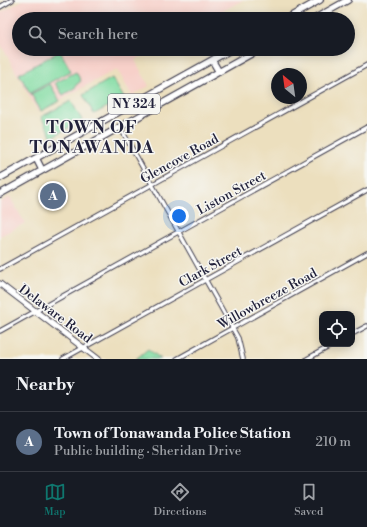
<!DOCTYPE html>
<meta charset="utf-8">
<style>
:root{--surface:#171b24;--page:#242831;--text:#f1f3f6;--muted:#9ea1a6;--line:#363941;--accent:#0f766e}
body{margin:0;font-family:"Libre Bodoni",serif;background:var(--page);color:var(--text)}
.controls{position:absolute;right:12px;bottom:12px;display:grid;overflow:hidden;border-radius:8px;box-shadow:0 2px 10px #0003}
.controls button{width:36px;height:36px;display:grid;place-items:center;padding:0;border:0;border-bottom:1px solid var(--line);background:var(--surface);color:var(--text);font:20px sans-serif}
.compass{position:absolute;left:271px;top:68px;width:36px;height:36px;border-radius:50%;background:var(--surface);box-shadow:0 2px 10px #0003;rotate:331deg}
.you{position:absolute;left:179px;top:216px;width:14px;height:14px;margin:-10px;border:3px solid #fff;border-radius:50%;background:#1a73e8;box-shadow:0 0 0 6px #1a73e833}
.badge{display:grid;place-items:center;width:26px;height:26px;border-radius:50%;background:var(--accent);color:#fff;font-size:13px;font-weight:700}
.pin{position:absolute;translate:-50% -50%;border:2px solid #fff;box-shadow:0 1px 4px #0006}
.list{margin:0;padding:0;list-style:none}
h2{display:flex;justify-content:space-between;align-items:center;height:52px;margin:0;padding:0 16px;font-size:17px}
h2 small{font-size:13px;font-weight:400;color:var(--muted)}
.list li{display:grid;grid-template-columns:26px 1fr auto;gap:12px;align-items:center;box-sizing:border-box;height:60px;padding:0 16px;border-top:1px solid var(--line)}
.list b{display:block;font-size:15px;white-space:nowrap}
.list p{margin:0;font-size:13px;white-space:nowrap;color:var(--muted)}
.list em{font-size:13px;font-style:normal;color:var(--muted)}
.icon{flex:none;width:22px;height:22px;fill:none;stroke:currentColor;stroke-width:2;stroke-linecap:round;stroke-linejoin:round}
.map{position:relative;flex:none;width:367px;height:359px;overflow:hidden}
.search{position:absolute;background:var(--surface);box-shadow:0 2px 10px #0003;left:12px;right:12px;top:12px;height:44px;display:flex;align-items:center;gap:10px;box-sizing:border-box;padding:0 14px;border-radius:22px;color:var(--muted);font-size:15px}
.sheet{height:112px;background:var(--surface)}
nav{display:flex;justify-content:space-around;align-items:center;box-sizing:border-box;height:56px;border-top:1px solid var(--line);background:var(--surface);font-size:11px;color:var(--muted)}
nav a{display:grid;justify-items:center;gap:2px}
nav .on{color:var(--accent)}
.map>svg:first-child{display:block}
.built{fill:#f7d0c9}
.green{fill:#82dca3;stroke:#527f6f}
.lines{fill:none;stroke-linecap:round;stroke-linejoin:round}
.street-casing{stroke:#403e4f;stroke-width:5.5}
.secondary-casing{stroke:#403e4f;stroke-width:7}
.primary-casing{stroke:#403e4f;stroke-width:8}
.street{stroke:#fff;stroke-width:3.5}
.secondary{stroke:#fff;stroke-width:5}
.primary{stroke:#fff;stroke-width:5.5}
.labels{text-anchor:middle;stroke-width:3;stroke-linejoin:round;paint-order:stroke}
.shield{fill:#f6f6f2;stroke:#626272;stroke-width:1}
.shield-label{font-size:12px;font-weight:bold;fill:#22223b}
.street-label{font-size:13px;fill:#22223b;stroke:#f6f6f2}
.district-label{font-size:17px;font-weight:bold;letter-spacing:1px;fill:#22223b;stroke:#f6f6f2}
</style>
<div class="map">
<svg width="367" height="359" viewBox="0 0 367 359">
<rect width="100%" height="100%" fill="#f6f6f2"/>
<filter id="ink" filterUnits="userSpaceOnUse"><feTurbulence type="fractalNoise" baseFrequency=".025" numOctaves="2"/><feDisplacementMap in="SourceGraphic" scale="8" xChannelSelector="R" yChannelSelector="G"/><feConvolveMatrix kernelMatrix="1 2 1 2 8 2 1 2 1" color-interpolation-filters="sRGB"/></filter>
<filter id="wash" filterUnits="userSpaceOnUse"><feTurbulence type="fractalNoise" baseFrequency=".012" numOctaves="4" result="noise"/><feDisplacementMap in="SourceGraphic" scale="16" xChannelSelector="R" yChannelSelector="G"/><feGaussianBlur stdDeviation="0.9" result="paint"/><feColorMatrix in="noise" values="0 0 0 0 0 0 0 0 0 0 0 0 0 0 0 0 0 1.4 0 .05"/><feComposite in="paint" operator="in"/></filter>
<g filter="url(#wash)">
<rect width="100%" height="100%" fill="#ecdfbe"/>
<path class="built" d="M 23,0 L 243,0 L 208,19 L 19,19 L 19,49 L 154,49 L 135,60 L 149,86 L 132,96 L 117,69 L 38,112 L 0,43 L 0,13 Z
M 10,197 L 25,223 L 0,236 L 0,202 Z"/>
<path class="green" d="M 46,12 L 50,19 L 34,19 L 34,18 Z
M 60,51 L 71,71 L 30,93 L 19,74 Z
M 76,72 L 81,81 L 76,85 L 76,87 L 63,95 L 55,83 Z
M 112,78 L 124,98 L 94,114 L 83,95 Z
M 50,84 L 60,101 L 41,111 L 31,94 Z
M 71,101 L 82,120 L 52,137 L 41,117 Z
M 148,349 L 161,359 L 136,359 Z"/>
</g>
<g filter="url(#ink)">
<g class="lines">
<defs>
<path id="street" d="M 0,7 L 12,0
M 120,127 L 238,338 L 243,359
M 0,269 L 367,65
M 0,331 L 367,127
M 352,334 L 367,326
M 63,359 L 367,190
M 177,359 L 367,253
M 307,359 L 334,344"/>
<path id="secondary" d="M 0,284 L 98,359"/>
<path id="primary" d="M 286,19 L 320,0
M 314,19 L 348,0
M 212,60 L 219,72
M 145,98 L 152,109
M 36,158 L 42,170
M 0,178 L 232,49
M 0,194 L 260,49"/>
</defs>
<use href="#street" class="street-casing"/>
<use href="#secondary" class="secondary-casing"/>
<use href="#primary" class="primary-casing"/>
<use href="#street" class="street"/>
<use href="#secondary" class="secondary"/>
<use href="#primary" class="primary"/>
</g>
</g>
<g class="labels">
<rect class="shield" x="108" y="94" width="52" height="20" rx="3"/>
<g class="shield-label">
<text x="134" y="108">NY 324</text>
</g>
<g class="street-label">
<text transform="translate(179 158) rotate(-29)" y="5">Glencove Road</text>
<text transform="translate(231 192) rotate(-29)" y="5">Liston Street</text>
<text transform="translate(210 266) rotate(-29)" y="5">Clark Street</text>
<text transform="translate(267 298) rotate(-29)" y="5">Willowbreeze Road</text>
<text transform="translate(56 313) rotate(37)" y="5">Delaware Road</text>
</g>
<g class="district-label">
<text x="92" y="133">TOWN OF<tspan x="92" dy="20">TONAWANDA</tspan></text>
</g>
</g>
</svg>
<div class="controls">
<button><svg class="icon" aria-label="locate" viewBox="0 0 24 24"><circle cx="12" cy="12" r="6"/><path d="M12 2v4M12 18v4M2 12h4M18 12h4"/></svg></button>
</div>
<svg class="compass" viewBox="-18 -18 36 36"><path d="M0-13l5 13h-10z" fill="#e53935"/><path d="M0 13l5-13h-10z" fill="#9ea1a6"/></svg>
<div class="you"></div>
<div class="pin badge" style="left:53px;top:196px;background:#5c6f8a">A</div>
<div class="search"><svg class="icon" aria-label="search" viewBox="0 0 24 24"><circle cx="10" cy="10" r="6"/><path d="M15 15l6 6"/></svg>Search here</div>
</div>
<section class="sheet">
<h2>Nearby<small></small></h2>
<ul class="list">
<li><span class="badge" style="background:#5c6f8a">A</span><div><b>Town of Tonawanda Police Station</b><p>Public building · Sheridan Drive</p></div><em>210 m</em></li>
</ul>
</section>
<nav>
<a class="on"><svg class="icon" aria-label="map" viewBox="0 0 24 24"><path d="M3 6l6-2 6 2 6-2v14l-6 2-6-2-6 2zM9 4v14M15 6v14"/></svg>Map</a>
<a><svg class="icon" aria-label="directions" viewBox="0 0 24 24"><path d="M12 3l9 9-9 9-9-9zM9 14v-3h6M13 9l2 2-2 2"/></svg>Directions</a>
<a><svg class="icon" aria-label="saved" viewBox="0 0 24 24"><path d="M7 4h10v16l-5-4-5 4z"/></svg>Saved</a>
</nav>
